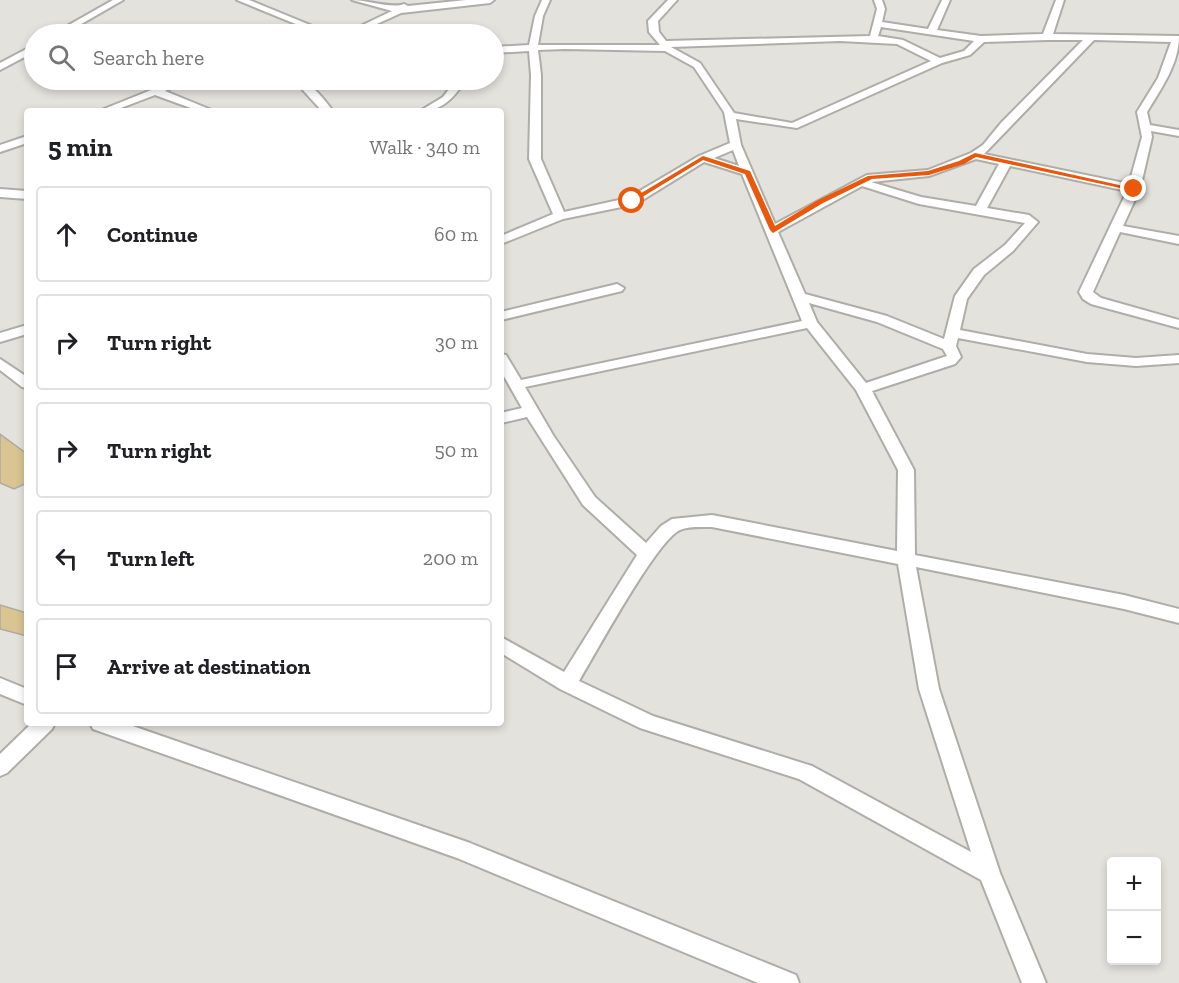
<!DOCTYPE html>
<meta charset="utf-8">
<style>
:root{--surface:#fff;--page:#f6f6f6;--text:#202124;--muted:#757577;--line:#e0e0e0}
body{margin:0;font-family:"Zilla Slab",serif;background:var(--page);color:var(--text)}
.controls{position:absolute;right:18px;bottom:18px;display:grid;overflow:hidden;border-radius:6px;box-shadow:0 3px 9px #0003}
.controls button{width:54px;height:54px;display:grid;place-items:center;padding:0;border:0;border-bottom:2px solid var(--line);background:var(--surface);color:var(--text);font:30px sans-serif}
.stop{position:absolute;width:18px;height:18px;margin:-14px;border:4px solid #ea580c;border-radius:50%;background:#fff}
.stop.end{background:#ea580c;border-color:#fff;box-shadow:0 2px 6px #0008}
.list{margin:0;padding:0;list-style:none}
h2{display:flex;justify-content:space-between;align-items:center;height:78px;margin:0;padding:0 24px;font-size:26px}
h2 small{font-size:20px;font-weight:400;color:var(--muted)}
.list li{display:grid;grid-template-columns:39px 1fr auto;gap:18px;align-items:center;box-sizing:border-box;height:96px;margin:0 12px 12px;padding:0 12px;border:2px solid var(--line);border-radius:6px}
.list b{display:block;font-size:22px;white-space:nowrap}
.list em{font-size:20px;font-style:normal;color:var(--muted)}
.icon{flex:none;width:33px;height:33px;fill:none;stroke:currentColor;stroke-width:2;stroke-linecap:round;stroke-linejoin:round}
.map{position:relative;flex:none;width:1179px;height:983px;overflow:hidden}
.search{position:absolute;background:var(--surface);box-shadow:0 3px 9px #0003;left:24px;top:24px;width:480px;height:66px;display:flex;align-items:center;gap:15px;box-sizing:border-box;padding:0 21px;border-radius:33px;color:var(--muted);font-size:22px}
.panel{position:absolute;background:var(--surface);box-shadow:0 3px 9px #0003;left:24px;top:108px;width:480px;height:618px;border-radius:6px}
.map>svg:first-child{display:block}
.building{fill:#d9c492;stroke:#adaba6;stroke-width:1.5}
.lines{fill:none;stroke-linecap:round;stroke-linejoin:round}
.street-casing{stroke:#afada8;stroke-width:4}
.street{fill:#fff;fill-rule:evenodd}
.route{fill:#ea580c}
</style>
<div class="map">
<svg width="1179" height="983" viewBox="0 0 1179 983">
<rect width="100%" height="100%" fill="#e4e2dd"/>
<path class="building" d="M 0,434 L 27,454 L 27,483 L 14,489 L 0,483 Z
M 0,605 L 27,613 L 27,636 L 0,629 Z"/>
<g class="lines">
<defs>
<path id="street" d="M 113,0 L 123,0 L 64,34 L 53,34 Z
M 237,0 L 249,0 L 332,34 L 320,34 Z
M 352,0 C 366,0 393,9 404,4 L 408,6 L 466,0 L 494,0 L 490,3 L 401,13 L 355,34 L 344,34 L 392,11 Z
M 542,0 L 550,0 L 543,16 L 538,45 L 660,45 L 649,32 L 648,21 L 668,0 L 677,0 L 658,21 L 659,32 L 666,41 L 870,36 L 877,9 L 874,0 L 882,0 L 885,9 L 882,22 L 928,29 L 942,0 L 950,0 L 937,30 L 981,36 L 1043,34 L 1056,0 L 1064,0 L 1053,34 L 1179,36 C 1179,64 1161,89 1147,112 L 1150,125 L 1179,130 L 1179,136 L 1151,131 L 1152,137 L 1140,189 L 1123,226 L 1179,236 L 1179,244 L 1120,232 L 1093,292 L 1101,298 L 1179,320 L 1179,328 L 1091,304 L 1083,299 L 1079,292 L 1127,191 L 1010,166 L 987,208 L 1029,215 L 1038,222 L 1013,251 L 984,275 L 967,299 L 960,330 L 1087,354 L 1136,358 L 1179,355 L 1179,363 L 1136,366 L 1087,362 L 958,338 L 956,346 L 961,357 L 955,364 L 872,391 L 914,470 L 915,555 L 1124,595 L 1179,609 L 1179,623 L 1124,609 L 916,567 L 939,689 L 1000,873 L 1046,983 L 1022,983 L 981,880 L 799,779 L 640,728 L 560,689 L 501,653 L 501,637 L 564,672 L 637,555 L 583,505 L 527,417 L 501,423 L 501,413 L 522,408 L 501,371 L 501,354 L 506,355 L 521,380 L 802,321 L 742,174 L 704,162 L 636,204 L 563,219 L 501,244 L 501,236 L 553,214 L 529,159 L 531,75 L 529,51 L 494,53 L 494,47 L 529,45 L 535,16 ZM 881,27 L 974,41 L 964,51 L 940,58 L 903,40 L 878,36 ZM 1047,40 L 1083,40 L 1001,123 L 983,145 L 971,153 L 928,170 L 867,175 L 775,224 L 741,145 L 736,119 L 797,128 L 942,63 L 970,55 L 984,42 ZM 1094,40 L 1171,42 L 1158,78 L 1137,112 L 1142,137 L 1129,184 L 984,154 ZM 840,41 L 897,44 L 931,61 L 792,123 L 734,113 L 700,63 L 671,47 ZM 565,49 L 665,51 L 694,67 L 724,112 L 730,143 L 699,156 L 628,198 L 564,212 L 541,159 L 541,75 L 538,50 ZM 733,150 L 739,166 L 714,158 ZM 976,159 L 999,164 L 976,206 L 921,197 L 871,182 L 929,176 ZM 862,186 L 919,204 L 1025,223 L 1005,245 L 974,269 L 955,296 L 944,339 L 887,316 L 805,294 L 778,232 ZM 809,303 L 877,322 L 943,349 L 947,356 L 866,383 L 817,322 ZM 807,328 L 856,390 L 898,470 L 897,551 L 712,515 L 672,519 L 661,526 L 646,543 L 595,497 L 553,435 L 525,387 ZM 712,527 L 898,564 L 919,689 L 971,852 L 812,766 L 653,716 L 579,681 C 596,653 656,541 680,530 C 688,526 702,527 712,527 Z
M 34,45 L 34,52 L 0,70 L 0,63 Z
M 176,80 L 189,80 L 165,91 L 214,111 L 199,111 L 155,95 L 113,111 L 99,111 Z
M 290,80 C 309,78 322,97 333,111 L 322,111 L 301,88 Z
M 456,80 L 466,80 C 453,98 443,111 420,111 L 443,97 Z
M 27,136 L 27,143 L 0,152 L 0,145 Z
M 0,189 L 27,191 L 27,199 L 0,197 Z
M 617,284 L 624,288 L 622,291 L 501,320 L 501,312 Z
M 27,325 L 27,334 L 0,342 L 0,333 Z
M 0,359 L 27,377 L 27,388 L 22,387 L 0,370 Z
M 0,678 L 27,689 L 27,705 L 0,694 Z
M 32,723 L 55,723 L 52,729 L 7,773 L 0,776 L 0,754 Z
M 90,723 L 124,723 L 470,843 L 796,975 L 799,983 L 758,983 L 457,858 L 93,729 Z"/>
</defs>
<use href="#street" class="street-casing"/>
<use href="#street" class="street"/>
</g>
<path class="route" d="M 975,153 L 1137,189 L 1134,191 L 976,157 L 964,164 L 929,175 L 872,179 L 823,203 L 773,233 L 770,230 L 745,174 L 703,160 L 634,202 L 628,201 L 703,156 L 750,171 L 775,226 L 818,200 L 868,176 L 928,171 L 959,161 Z"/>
</svg>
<div class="controls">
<button>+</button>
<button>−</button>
</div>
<div class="stop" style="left:632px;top:201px"></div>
<div class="stop end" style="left:1134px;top:189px"></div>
<div class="search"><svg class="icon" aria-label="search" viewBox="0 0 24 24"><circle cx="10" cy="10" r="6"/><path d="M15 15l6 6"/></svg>Search here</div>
<section class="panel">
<h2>5 min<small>Walk · 340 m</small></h2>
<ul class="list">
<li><svg class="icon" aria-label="ahead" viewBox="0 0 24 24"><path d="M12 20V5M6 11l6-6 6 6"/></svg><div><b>Continue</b></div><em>60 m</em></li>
<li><svg class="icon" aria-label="right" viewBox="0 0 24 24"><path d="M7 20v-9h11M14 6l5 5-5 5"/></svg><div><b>Turn right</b></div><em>30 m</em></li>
<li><svg class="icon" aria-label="right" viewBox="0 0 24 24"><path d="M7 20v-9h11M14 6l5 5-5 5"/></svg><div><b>Turn right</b></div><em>50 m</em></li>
<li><svg class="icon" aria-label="left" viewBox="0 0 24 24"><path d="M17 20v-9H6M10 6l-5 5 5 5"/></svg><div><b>Turn left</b></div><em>200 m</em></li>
<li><svg class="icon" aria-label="arrive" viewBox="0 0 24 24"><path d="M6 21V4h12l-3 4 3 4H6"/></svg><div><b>Arrive at destination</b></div></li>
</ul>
</section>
</div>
